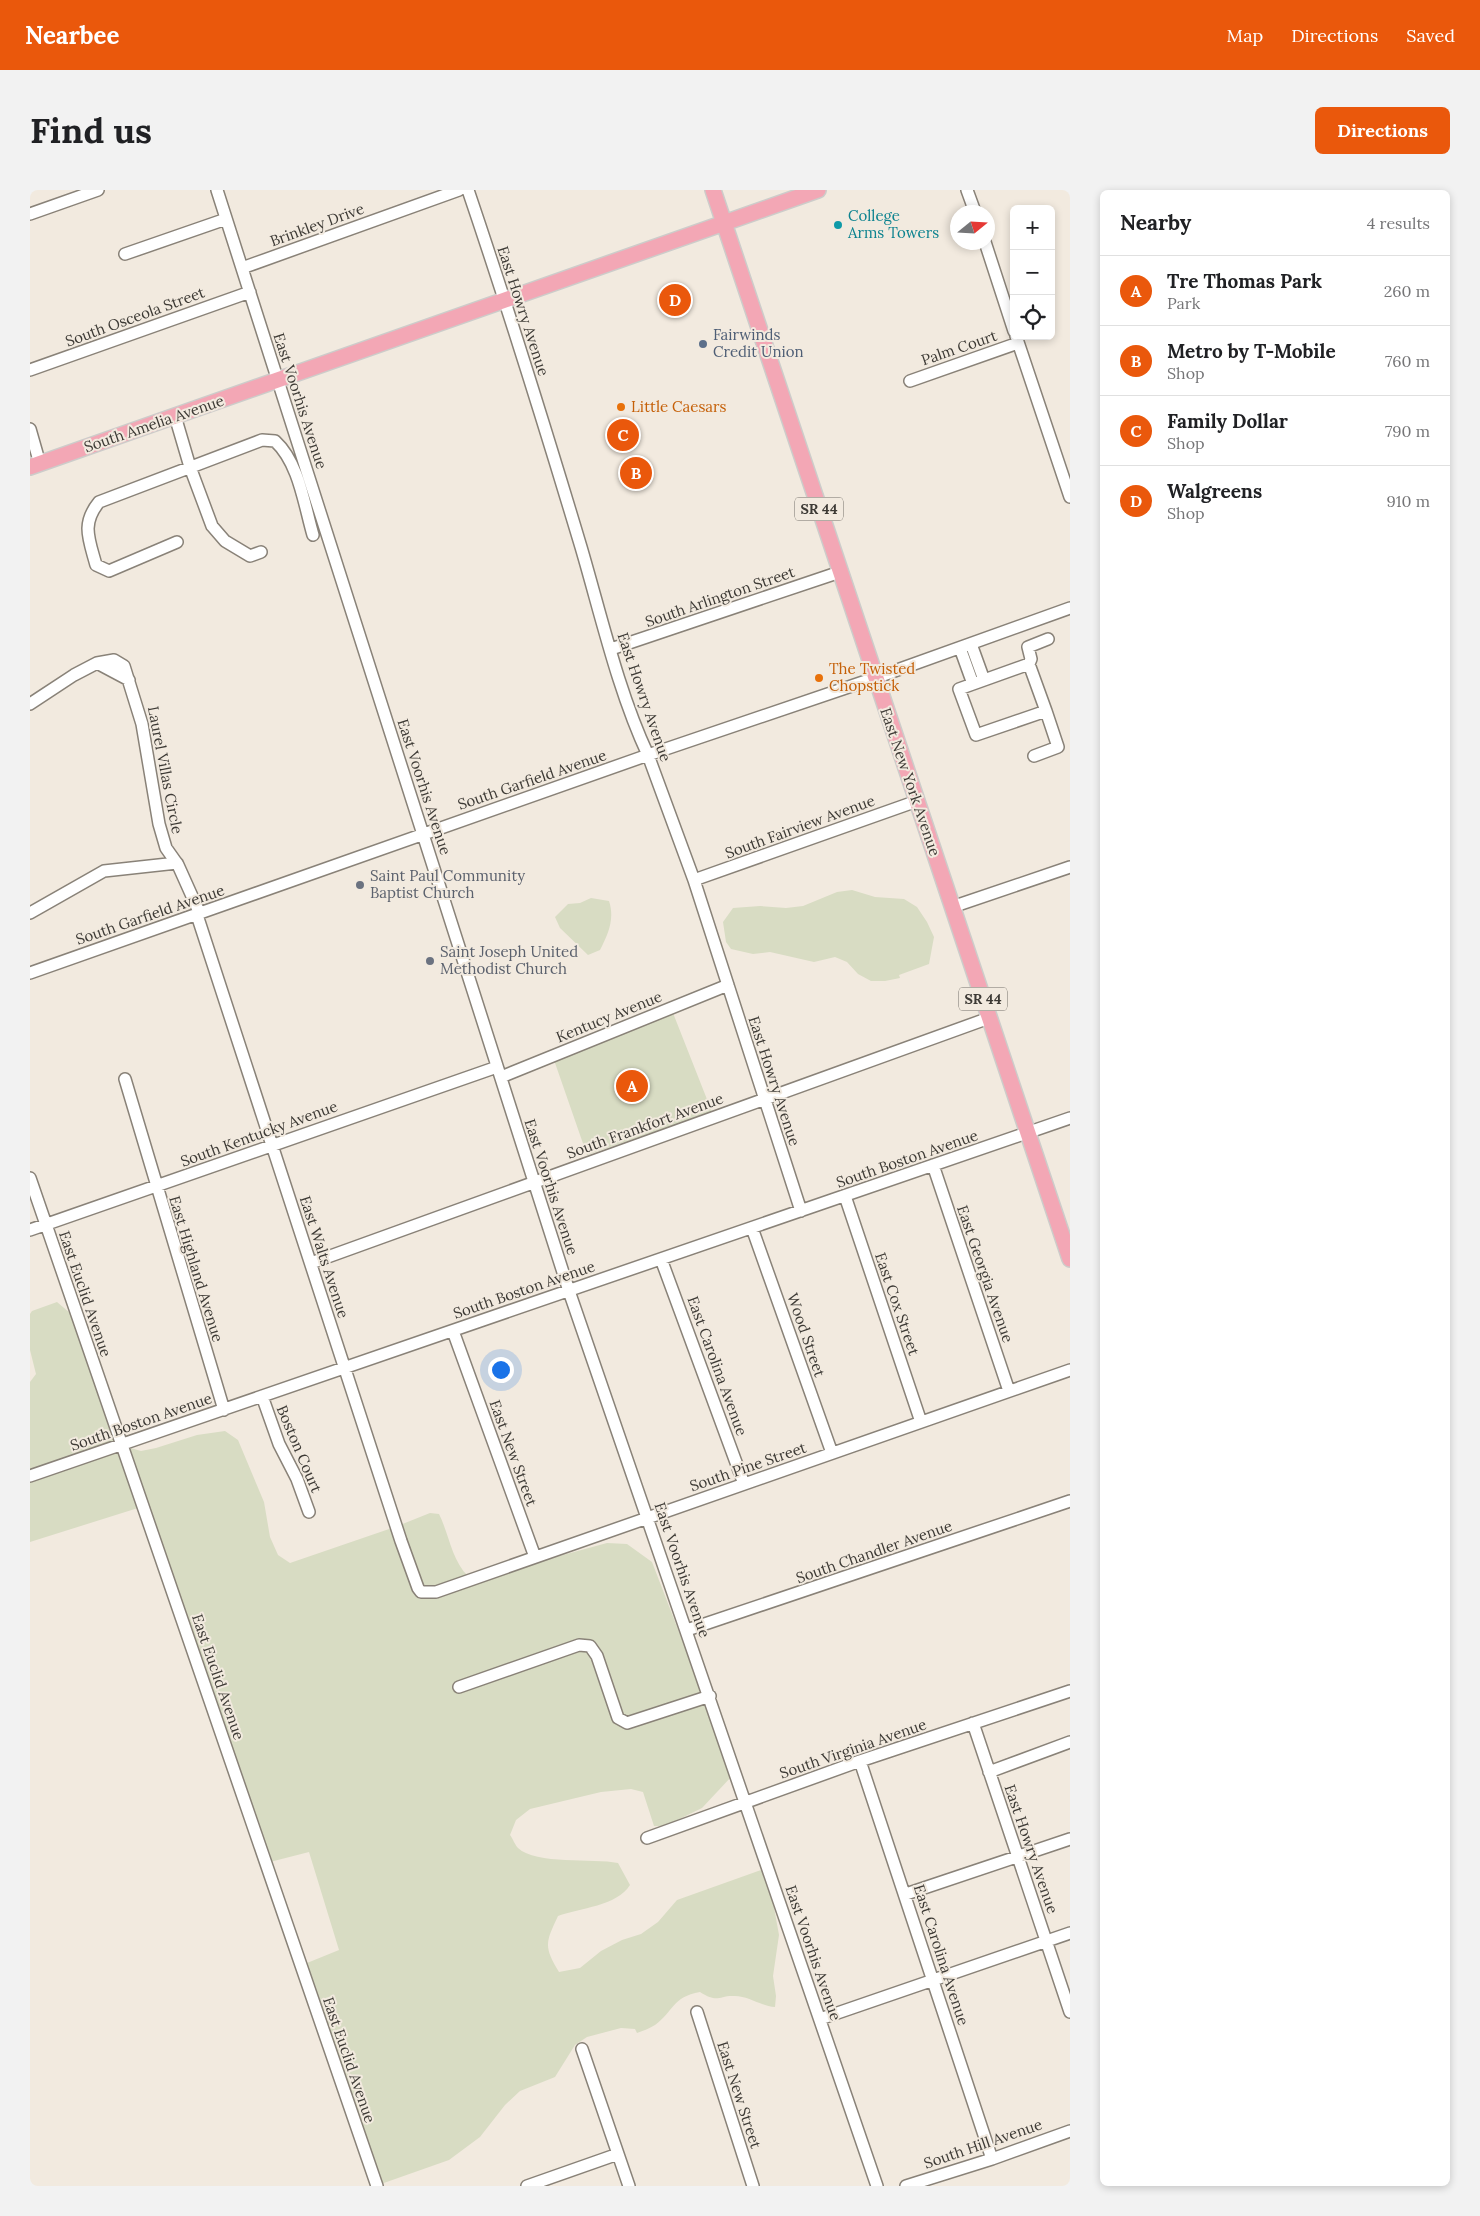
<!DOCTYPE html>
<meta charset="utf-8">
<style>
:root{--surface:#fff;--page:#f2f2f2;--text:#202124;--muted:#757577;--line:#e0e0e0;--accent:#ea580c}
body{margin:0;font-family:Lora,serif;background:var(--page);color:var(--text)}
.controls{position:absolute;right:15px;top:15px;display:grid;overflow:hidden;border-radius:8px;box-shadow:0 2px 8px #0003}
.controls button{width:45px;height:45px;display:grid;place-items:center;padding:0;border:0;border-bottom:1px solid var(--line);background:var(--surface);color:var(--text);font:25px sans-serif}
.compass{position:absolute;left:920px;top:15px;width:45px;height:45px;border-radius:50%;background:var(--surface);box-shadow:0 2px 8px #0003;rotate:72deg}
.you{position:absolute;left:470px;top:1179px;width:18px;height:18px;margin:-12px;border:4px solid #fff;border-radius:50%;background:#1a73e8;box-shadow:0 0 0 8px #1a73e833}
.badge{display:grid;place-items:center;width:32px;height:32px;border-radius:50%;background:var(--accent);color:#fff;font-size:16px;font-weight:700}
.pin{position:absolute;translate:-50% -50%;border:2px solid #fff;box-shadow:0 1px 5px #0006}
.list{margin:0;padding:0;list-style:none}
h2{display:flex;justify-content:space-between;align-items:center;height:65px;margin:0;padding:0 20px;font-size:21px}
h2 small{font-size:16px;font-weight:400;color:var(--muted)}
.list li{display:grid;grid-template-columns:32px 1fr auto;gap:15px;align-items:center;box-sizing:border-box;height:70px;padding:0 20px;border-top:1px solid var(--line)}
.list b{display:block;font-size:19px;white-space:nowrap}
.list p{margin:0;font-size:16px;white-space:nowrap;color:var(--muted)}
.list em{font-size:16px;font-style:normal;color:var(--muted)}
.icon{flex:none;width:28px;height:28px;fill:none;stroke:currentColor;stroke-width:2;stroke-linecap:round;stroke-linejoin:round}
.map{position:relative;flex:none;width:1040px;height:1996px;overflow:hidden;border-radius:8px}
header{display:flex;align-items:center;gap:30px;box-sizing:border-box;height:70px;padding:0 25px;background:var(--accent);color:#fff}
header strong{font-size:24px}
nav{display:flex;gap:28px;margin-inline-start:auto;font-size:18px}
.intro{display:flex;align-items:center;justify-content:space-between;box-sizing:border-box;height:120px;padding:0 30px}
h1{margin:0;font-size:35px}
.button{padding:12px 22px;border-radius:8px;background:var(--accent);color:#fff;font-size:18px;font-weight:700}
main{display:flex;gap:30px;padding:0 30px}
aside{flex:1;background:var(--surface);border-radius:8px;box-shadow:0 2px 8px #0003}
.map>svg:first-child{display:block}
.green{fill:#d8dcc3}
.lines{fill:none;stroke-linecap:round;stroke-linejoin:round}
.minor-casing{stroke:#898278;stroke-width:14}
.major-casing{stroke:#cdccca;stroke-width:18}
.minor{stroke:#fff;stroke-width:11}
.major{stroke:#f3a7b5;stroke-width:15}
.culture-dot{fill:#0f9aa8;stroke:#f2eadf;stroke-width:2}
.service-dot{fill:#5c6f8a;stroke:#f2eadf;stroke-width:2}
.food-dot{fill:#e8710a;stroke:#f2eadf;stroke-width:2}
.worship-dot{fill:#6b7280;stroke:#f2eadf;stroke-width:2}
.labels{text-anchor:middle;stroke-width:4;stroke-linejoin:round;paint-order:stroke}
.shield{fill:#f2eadf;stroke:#736f68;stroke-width:1}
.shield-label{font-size:14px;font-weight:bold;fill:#3d3a35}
.culture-label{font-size:15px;fill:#0d838f;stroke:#f2eadf;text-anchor:start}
.street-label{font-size:15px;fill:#3d3a35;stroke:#f2eadf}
.service-label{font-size:15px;fill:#4e5e75;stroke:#f2eadf;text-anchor:start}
.food-label{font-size:15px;fill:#c56008;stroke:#f2eadf;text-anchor:start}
.worship-label{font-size:15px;fill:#5b616d;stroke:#f2eadf;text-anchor:start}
</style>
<header>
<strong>Nearbee</strong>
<nav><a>Map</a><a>Directions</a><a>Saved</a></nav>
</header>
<div class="intro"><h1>Find us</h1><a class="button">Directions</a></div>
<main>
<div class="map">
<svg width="1040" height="1996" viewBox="0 0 1040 1996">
<rect width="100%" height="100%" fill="#f2eadf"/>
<path class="green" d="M 822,700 L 845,707 L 874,709 L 887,717 L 897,732 L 904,747 L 899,774 L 869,785 L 870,788 L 855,791 L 841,791 L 828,784 L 817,772 L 805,767 L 784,772 L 740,762 L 723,764 L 701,759 L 696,752 L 693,732 L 703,718 L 730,716 L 756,718 L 773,716 L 807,702 Z
M 561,708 L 579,711 C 585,729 578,744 570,760 L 558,765 L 530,738 L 525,727 L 538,714 L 550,713 Z
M 643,823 L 682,922 L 557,965 L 524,870 Z
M 27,1112 L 40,1123 L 85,1253 L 0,1282 L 0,1192 L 6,1184 L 0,1160 L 0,1124 L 2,1121 Z
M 195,1241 L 208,1250 L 234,1312 L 240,1347 L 248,1365 L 260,1373 L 362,1338 L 387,1405 L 577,1353 L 597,1354 L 622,1372 L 681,1525 L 702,1586 L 672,1618 L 635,1636 L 624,1636 L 613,1602 L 601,1599 L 571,1602 L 500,1619 L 486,1630 L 480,1645 C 483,1649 485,1655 488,1658 C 506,1675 563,1668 588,1673 L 600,1695 C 587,1716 550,1718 528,1726 C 516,1752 513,1756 529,1782 L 550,1778 L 571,1761 L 592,1750 L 611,1744 L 628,1732 L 647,1710 L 731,1680 L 741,1701 L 749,1745 L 743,1786 L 746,1806 L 745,1817 C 731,1816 718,1806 705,1806 C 688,1805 689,1814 670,1802 C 642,1807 644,1821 625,1835 C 620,1838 613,1841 607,1843 L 605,1839 L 591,1838 L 557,1847 L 545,1855 L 525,1887 L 490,1901 L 475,1915 L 450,1947 L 419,1970 L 351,1994 L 277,1773 L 309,1760 L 279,1662 L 240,1672 L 97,1257 L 111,1261 L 126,1258 L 167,1245 Z
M 88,1260 L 108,1318 L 0,1352 L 0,1291 Z
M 400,1323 L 409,1324 C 419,1344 422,1371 438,1386 L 401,1399 L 394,1399 L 370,1335 Z"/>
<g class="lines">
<defs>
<path id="minor" d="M 187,0 L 539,1101 L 847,1996
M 438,0 C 478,118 515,237 551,357 C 571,425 588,501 618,565 L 664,690 L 771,1021
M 937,0 L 945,22
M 0,24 L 68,0
M 955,52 L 984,141
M 95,64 L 196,29
M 212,78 L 429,0
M 986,146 L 1040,307
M 0,180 L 220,102
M 880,191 L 988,153
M 145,226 L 160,277 L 182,336 L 195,351 L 220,366 L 231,362
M 0,239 L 10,274
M 147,352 L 79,381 L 66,375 C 59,349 51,334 69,312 L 232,250 L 245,251 C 269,273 274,314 283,345
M 941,454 L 954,490
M 930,458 L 943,494
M 581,459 L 810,382
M 67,473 L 99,490
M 999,474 L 1016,521 L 946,545 L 929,499 Z
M 999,474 L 1001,469 L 998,457 L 1018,449
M 0,514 L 44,485 L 67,473 L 84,470 L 94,476 L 112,534 L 129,634 L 136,658 L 148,675 L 170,724
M 1004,566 L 1028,557 L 1016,521
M 664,690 L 887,611
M 922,717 L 1040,677
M 0,723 L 74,681 L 147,673
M 167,725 L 371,1351 L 388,1398 L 391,1402 L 406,1402 L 1040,1180
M 0,783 L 618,565 L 845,488 L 1040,418
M 471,887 L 698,795
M 95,889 L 194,1220
M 903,975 L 979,1201
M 0,988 L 347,1996
M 815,1006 L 891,1232
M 722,1038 L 802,1263
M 0,1040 L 467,877
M 631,1069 L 714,1294
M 281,1073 L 959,828
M 423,1141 L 505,1367
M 232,1206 L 249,1254 L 267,1289 L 279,1322
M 0,1286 L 1040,928
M 657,1440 L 1040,1311
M 429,1497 L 549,1455 L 560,1456 L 567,1466 L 588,1528 L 597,1533 L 680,1506
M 943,1533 L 1040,1822
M 830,1571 L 962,1969
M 959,1582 L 1040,1552
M 617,1648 L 830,1571 L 1040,1501
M 876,1704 L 1040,1649
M 667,1822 L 723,1996
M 790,1829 L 1040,1743
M 552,1859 L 599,1996
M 497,1996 L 588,1964
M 876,1996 L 962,1969 L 1040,1941"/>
<path id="major" d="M 683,0 L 1040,1069
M 0,277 L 788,0"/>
</defs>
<use href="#minor" class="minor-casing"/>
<use href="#major" class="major-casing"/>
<use href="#minor" class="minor"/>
<use href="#major" class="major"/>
</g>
<circle class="culture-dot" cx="808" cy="35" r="5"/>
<circle class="service-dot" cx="673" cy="154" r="5"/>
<g class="food-dot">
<circle cx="591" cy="217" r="5"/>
<circle cx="789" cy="488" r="5"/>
</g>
<g class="worship-dot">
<circle cx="330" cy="695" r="5"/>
<circle cx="400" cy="771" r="5"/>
</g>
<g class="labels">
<g class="shield">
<rect x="765" y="307.5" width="48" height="23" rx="4"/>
<rect x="929" y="797.5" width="48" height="23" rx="4"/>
</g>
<g class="shield-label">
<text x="789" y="324">SR 44</text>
<text x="953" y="814">SR 44</text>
</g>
<g class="culture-label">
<text x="818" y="31">College<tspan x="818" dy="17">Arms Towers</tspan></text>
</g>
<g class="street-label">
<text transform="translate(287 35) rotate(-20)" y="5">Brinkley Drive</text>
<text transform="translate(493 121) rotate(72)" y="5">East Howry Avenue</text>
<text transform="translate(105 127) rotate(-20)" y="5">South Osceola Street</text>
<text transform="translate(929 158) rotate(-19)" y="5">Palm Court</text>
<text transform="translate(270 211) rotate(72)" y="5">East Voorhis Avenue</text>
<text transform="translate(124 234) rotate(-19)" y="5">South Amelia Avenue</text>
<text transform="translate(690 407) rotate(-19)" y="5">South Arlington Street</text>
<text transform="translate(614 507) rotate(71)" y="5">East Howry Avenue</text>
<text transform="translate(135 580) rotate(79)" y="5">Laurel Villas Circle</text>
<text transform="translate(502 590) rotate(-19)" y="5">South Garfield Avenue</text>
<text transform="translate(880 592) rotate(71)" y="5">East New York Avenue</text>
<text transform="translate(394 597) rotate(72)" y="5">East Voorhis Avenue</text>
<text transform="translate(770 637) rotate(-20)" y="5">South Fairview Avenue</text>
<text transform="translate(120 725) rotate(-19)" y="5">South Garfield Avenue</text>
<text transform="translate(579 827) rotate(-22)" y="5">Kentucy Avenue</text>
<text transform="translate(744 891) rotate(72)" y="5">East Howry Avenue</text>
<text transform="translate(615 936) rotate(-20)" y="5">South Frankfort Avenue</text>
<text transform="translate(229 944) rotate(-20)" y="5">South Kentucky Avenue</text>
<text transform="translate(877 969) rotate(-19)" y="5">South Boston Avenue</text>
<text transform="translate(521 997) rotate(72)" y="5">East Voorhis Avenue</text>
<text transform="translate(294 1067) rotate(72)" y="5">East Walts Avenue</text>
<text transform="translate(166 1079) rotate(73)" y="5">East Highland Avenue</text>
<text transform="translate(955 1084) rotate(71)" y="5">East Georgia Avenue</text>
<text transform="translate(494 1100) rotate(-19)" y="5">South Boston Avenue</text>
<text transform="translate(55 1104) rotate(71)" y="5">East Euclid Avenue</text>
<text transform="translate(867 1114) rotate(71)" y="5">East Cox Street</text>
<text transform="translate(776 1145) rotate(71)" y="5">Wood Street</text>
<text transform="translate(687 1176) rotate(70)" y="5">East Carolina Avenue</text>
<text transform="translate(111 1232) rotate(-19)" y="5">South Boston Avenue</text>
<text transform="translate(269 1259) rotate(67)" y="5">Boston Court</text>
<text transform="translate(483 1263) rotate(70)" y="5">East New Street</text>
<text transform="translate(718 1277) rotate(-19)" y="5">South Pine Street</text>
<text transform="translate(844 1362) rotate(-19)" y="5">South Chandler Avenue</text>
<text transform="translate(652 1380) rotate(71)" y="5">East Voorhis Avenue</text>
<text transform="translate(188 1487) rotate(71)" y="5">East Euclid Avenue</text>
<text transform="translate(823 1559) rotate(-19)" y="5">South Virginia Avenue</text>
<text transform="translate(1001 1659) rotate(71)" y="5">East Howry Avenue</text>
<text transform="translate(783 1763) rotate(71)" y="5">East Voorhis Avenue</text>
<text transform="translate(911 1765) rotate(72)" y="5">East Carolina Avenue</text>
<text transform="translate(319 1870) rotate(71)" y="5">East Euclid Avenue</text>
<text transform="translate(709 1905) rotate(72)" y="5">East New Street</text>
<text transform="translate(953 1954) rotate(-19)" y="5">South Hill Avenue</text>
</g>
<g class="service-label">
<text x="683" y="150">Fairwinds<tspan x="683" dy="17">Credit Union</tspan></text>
</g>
<g class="food-label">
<text x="601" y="222">Little Caesars</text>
<text x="799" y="484">The Twisted<tspan x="799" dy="17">Chopstick</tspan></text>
</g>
<g class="worship-label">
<text x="340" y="691">Saint Paul Community<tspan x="340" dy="17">Baptist Church</tspan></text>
<text x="410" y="767">Saint Joseph United<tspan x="410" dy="17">Methodist Church</tspan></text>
</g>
</g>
</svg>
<div class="controls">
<button>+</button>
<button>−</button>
<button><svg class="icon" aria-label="locate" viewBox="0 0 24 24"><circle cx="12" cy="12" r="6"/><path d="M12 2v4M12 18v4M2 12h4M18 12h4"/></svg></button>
</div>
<svg class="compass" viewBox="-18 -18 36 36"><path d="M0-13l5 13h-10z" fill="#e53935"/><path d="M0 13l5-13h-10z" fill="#757577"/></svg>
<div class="you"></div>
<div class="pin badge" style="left:602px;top:896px">A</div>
<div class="pin badge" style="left:606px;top:283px">B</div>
<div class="pin badge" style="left:593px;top:245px">C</div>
<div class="pin badge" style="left:645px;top:110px">D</div>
</div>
<aside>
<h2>Nearby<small>4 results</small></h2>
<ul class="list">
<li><span class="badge">A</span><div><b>Tre Thomas Park</b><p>Park</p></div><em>260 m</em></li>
<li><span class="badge">B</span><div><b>Metro by T-Mobile</b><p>Shop</p></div><em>760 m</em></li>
<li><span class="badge">C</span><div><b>Family Dollar</b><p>Shop</p></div><em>790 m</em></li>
<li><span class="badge">D</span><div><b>Walgreens</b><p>Shop</p></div><em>910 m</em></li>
</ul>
</aside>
</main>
